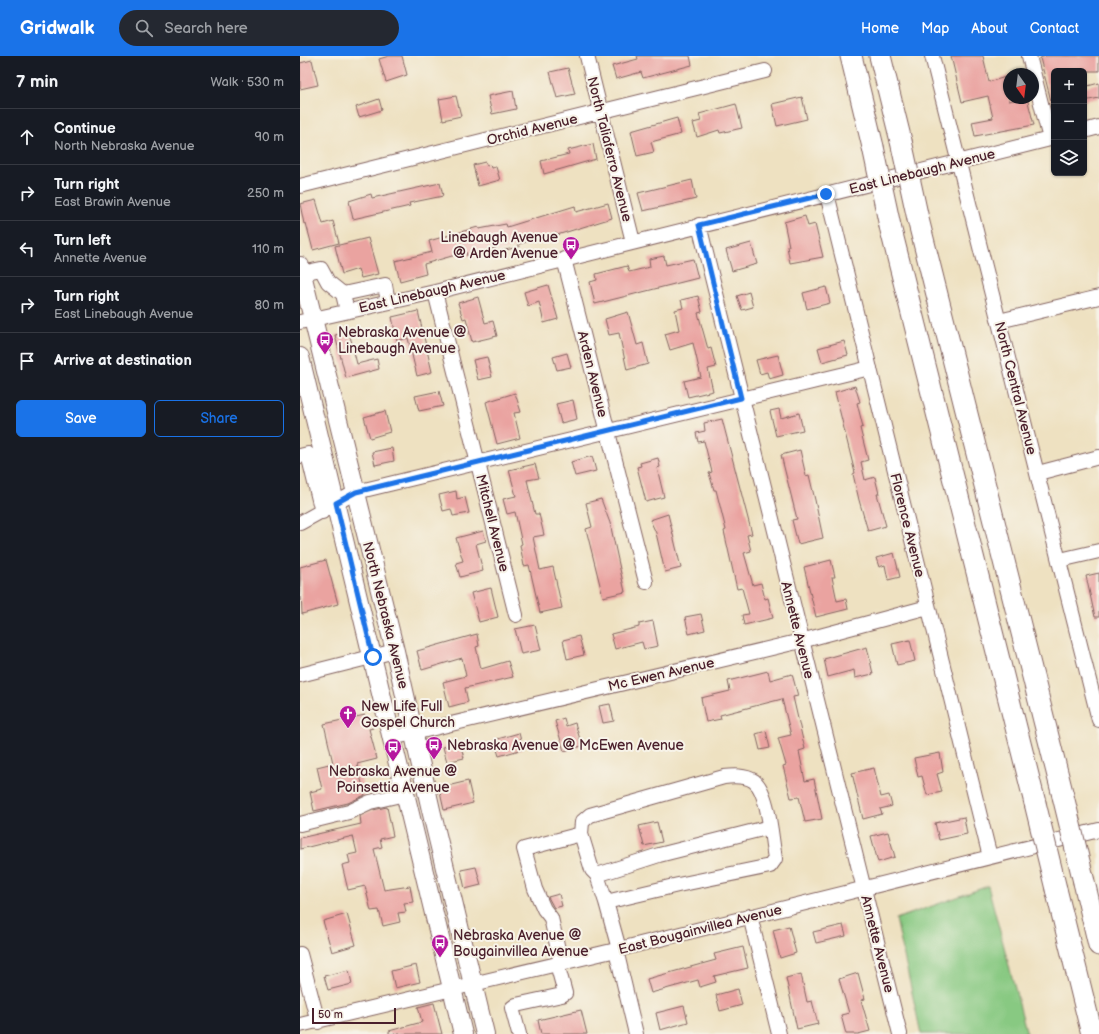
<!DOCTYPE html>
<meta charset="utf-8">
<style>
:root{--surface:#171b24;--page:#242831;--text:#f1f3f6;--muted:#9ea1a6;--line:#363941;--accent:#1a73e8}
body{margin:0;font-family:"Balsamiq Sans",sans-serif;background:var(--page);color:var(--text)}
.controls{position:absolute;right:12px;top:12px;display:grid;overflow:hidden;border-radius:6px;box-shadow:0 1px 3px #0004}
.controls button{width:36px;height:36px;display:grid;place-items:center;padding:0;border:0;border-bottom:1px solid var(--line);background:var(--surface);color:var(--text);font:20px sans-serif}
.compass{position:absolute;left:703px;top:12px;width:36px;height:36px;border-radius:50%;background:var(--surface);box-shadow:0 1px 3px #0004;rotate:166deg}
.scale{position:absolute;left:12px;bottom:10px;width:84px;box-sizing:border-box;padding-left:4px;border:2px solid #4a1f2b;border-top:0;font-size:11px;line-height:14px;white-space:nowrap;color:#4a1f2b;-webkit-text-stroke:3px #f7f3e8;paint-order:stroke}
.stop{position:absolute;width:12px;height:12px;margin:-9px;border:3px solid #1a73e8;border-radius:50%;background:#fff}
.stop.end{background:#1a73e8;border-color:#fff;box-shadow:0 1px 4px #0008}
.list{margin:0;padding:0;list-style:none}
h2{display:flex;justify-content:space-between;align-items:center;height:52px;margin:0;padding:0 16px;font-size:17px}
h2 small{font-size:13px;font-weight:400;color:var(--muted)}
.list li{display:grid;grid-template-columns:26px 1fr auto;gap:12px;align-items:center;box-sizing:border-box;height:56px;padding:0 16px;border-top:1px solid var(--line)}
.list b{display:block;font-size:15px;white-space:nowrap}
.list p{margin:0;font-size:13px;white-space:nowrap;color:var(--muted)}
.list em{font-size:13px;font-style:normal;color:var(--muted)}
.actions{display:flex;gap:8px;padding:12px 16px}
.actions a{flex:1;padding:9px 0;border:1px solid var(--accent);border-radius:6px;text-align:center;font-size:14px;color:var(--accent)}
.actions .main{background:var(--accent);color:#fff}
.icon{flex:none;width:22px;height:22px;fill:none;stroke:currentColor;stroke-width:2;stroke-linecap:round;stroke-linejoin:round}
.map{position:relative;flex:none;width:799px;height:978px;overflow:hidden}
header{display:flex;align-items:center;gap:24px;box-sizing:border-box;height:56px;padding:0 20px;background:var(--accent);color:#fff}
header strong{font-size:19px}
nav{display:flex;gap:22px;margin-inline-start:auto;font-size:14px}
.search{width:280px;height:36px;background:var(--page);display:flex;align-items:center;gap:10px;box-sizing:border-box;padding:0 14px;border-radius:22px;color:var(--muted);font-size:15px}
main{display:flex}
aside{flex:1;background:var(--surface)}
.map>svg:first-child{display:block}
.green{fill:#88c982;stroke:#697456}
.building{fill:#eaa3a0}
.lines{fill:none;stroke-linecap:round;stroke-linejoin:round}
.minor-casing{stroke:#836360;stroke-width:16}
.major-casing{stroke:#836360;stroke-width:20}
.highway-casing{stroke:#836360;stroke-width:23}
.minor{stroke:#fff;stroke-width:14}
.major{stroke:#fff;stroke-width:18}
.highway{stroke:#fff;stroke-width:21}
.highway-bridge-casing{stroke:#836360;stroke-width:23;stroke-linecap:butt}
.highway-bridge{stroke:#fff;stroke-width:21}
.route{stroke:#1a73e8;stroke-width:5}
.labels{text-anchor:middle;stroke-width:4;stroke-linejoin:round;paint-order:stroke}
.street-label{font-size:14px;fill:#4a1f2b;stroke:#f7f3e8}
.poi-label{font-size:14px;fill:#4a1f2b;stroke:#f7f3e8;text-anchor:start}
</style>
<header>
<strong>Gridwalk</strong>
<div class="search"><svg class="icon" aria-label="search" viewBox="0 0 24 24"><circle cx="10" cy="10" r="6"/><path d="M15 15l6 6"/></svg>Search here</div>
<nav><a>Home</a><a>Map</a><a>About</a><a>Contact</a></nav>
</header>
<main>
<aside>
<h2>7 min<small>Walk · 530 m</small></h2>
<ul class="list">
<li><svg class="icon" aria-label="ahead" viewBox="0 0 24 24"><path d="M12 20V5M6 11l6-6 6 6"/></svg><div><b>Continue</b><p>North Nebraska Avenue</p></div><em>90 m</em></li>
<li><svg class="icon" aria-label="right" viewBox="0 0 24 24"><path d="M7 20v-9h11M14 6l5 5-5 5"/></svg><div><b>Turn right</b><p>East Brawin Avenue</p></div><em>250 m</em></li>
<li><svg class="icon" aria-label="left" viewBox="0 0 24 24"><path d="M17 20v-9H6M10 6l-5 5 5 5"/></svg><div><b>Turn left</b><p>Annette Avenue</p></div><em>110 m</em></li>
<li><svg class="icon" aria-label="right" viewBox="0 0 24 24"><path d="M7 20v-9h11M14 6l5 5-5 5"/></svg><div><b>Turn right</b><p>East Linebaugh Avenue</p></div><em>80 m</em></li>
<li><svg class="icon" aria-label="arrive" viewBox="0 0 24 24"><path d="M6 21V4h12l-3 4 3 4H6"/></svg><div><b>Arrive at destination</b></div></li>
</ul>
<div class="actions"><a class="main">Save</a><a>Share</a></div>
</aside>
<div class="map">
<svg width="799" height="978" viewBox="0 0 799 978">
<rect width="100%" height="100%" fill="#f7f3e8"/>
<filter id="ink" filterUnits="userSpaceOnUse"><feTurbulence type="fractalNoise" baseFrequency=".025" numOctaves="2"/><feDisplacementMap in="SourceGraphic" scale="8" xChannelSelector="R" yChannelSelector="G"/><feConvolveMatrix kernelMatrix="1 2 1 2 8 2 1 2 1" color-interpolation-filters="sRGB"/></filter>
<filter id="wash" filterUnits="userSpaceOnUse"><feTurbulence type="fractalNoise" baseFrequency=".012" numOctaves="4" result="noise"/><feDisplacementMap in="SourceGraphic" scale="16" xChannelSelector="R" yChannelSelector="G"/><feGaussianBlur stdDeviation="0.9" result="paint"/><feColorMatrix in="noise" values="0 0 0 0 0 0 0 0 0 0 0 0 0 0 0 0 0 1.4 0 .05"/><feComposite in="paint" operator="in"/></filter>
<g filter="url(#wash)">
<rect width="100%" height="100%" fill="#eee1c1"/>
<path class="green" d="M 688,830 L 727,978 L 621,978 L 596,863 Z"/>
<g id="blocks">
<path class="building" d="M 89,0 L 102,0 L 107,19 L 86,26 L 79,3 Z
M 337,0 L 390,0 L 392,9 L 343,22 L 341,16 L 316,23 L 312,10 L 338,3 Z
M 651,0 L 683,0 L 689,26 L 709,20 L 709,45 L 727,42 L 734,69 L 675,80 L 672,66 L 693,62 L 688,40 L 662,46 Z
M 746,0 L 799,0 L 799,15 L 754,15 L 754,45 L 751,45 L 740,2 Z
M 12,4 L 18,29 L 0,33 L 0,7 Z
M 268,12 L 275,38 L 257,42 L 250,16 Z
M 799,27 L 799,42 L 784,45 L 784,31 Z
M 213,35 L 216,53 L 192,58 L 188,40 Z
M 156,40 L 161,60 L 143,64 L 139,43 Z
M 502,41 L 507,63 L 477,70 L 472,48 Z
M 79,43 L 82,54 L 59,61 L 56,51 Z
M 436,48 L 442,72 L 420,77 L 419,74 L 397,81 L 393,67 L 401,65 L 399,58 Z
M 377,62 L 381,78 L 351,86 L 354,96 L 337,100 L 331,75 Z
M 293,88 L 296,103 L 244,118 L 241,105 L 269,98 L 268,94 Z
M 185,106 L 187,110 L 190,109 L 191,112 L 196,111 L 200,124 L 178,130 L 173,109 Z
M 392,124 L 396,143 L 343,155 L 338,137 Z
M 140,127 L 143,140 L 109,147 L 110,150 L 53,163 L 49,145 L 71,138 L 72,142 Z
M 16,144 L 23,168 L 33,165 L 39,187 L 13,194 L 6,167 L 4,168 L 0,148 Z
M 308,147 L 312,162 L 257,179 L 256,177 L 219,188 L 219,191 L 196,196 L 195,192 L 167,200 L 166,196 L 124,208 L 126,218 L 100,225 L 95,205 L 132,196 L 129,185 L 178,171 L 179,173 L 206,168 L 207,171 L 275,150 L 276,156 Z
M 505,160 L 508,170 L 515,168 L 523,201 L 490,207 L 487,190 L 489,190 L 484,166 Z
M 68,182 L 78,218 L 61,222 L 58,213 L 42,218 L 35,190 Z
M 451,187 L 457,208 L 432,215 L 426,194 Z
M 364,200 L 366,209 L 393,203 L 398,222 L 295,248 L 290,226 L 297,224 L 296,218 L 327,210 L 329,216 L 350,211 L 349,203 Z
M 248,229 L 258,263 L 244,267 L 239,246 L 228,250 L 224,236 Z
M 526,231 L 530,247 L 507,253 L 503,237 Z
M 449,236 L 453,251 L 442,254 L 437,240 Z
M 398,240 L 402,256 L 398,257 L 408,293 L 411,292 L 416,311 L 408,313 L 413,335 L 388,341 L 384,325 L 401,321 L 393,287 L 370,294 L 365,278 L 379,274 L 375,254 L 383,252 L 381,244 Z
M 178,241 L 185,267 L 193,265 L 197,280 L 172,286 L 166,262 L 163,263 L 158,247 Z
M 118,255 L 132,316 L 117,320 L 108,282 L 97,285 L 92,261 Z
M 328,256 L 337,289 L 343,287 L 348,308 L 327,314 L 319,277 L 309,279 L 305,263 Z
M 49,276 L 57,308 L 77,303 L 79,313 L 46,322 L 35,279 Z
M 544,285 L 548,299 L 522,306 L 518,292 Z
M 267,297 L 271,311 L 257,314 L 253,301 Z
M 478,299 L 483,319 L 469,323 L 467,316 L 460,318 L 456,304 Z
M 187,301 L 192,321 L 178,324 L 173,304 Z
M 555,330 L 560,346 L 557,347 L 563,371 L 560,372 L 568,404 L 561,406 L 565,424 L 575,421 L 579,438 L 577,438 L 586,470 L 568,475 L 559,444 L 553,418 L 555,417 L 535,336 Z
M 139,335 L 143,350 L 119,355 L 115,340 Z
M 215,337 L 221,356 L 214,357 L 220,382 L 197,388 L 186,346 Z
M 273,344 L 277,363 L 261,367 L 256,348 Z
M 479,353 L 481,362 L 499,357 L 503,374 L 476,380 L 470,355 Z
M 85,355 L 90,376 L 70,382 L 64,361 Z
M 422,363 L 452,478 L 447,479 L 451,495 L 444,497 L 453,529 L 461,527 L 465,543 L 468,542 L 473,562 L 444,569 L 442,559 L 449,558 L 442,532 L 437,533 L 424,475 L 426,474 L 416,434 L 414,434 L 409,417 L 412,416 L 404,385 L 398,386 L 396,377 L 405,375 L 404,367 Z
M 92,392 L 94,405 L 75,409 L 72,396 Z
M 500,394 L 506,420 L 509,419 L 515,444 L 523,482 L 498,488 L 492,464 L 497,463 L 481,399 Z
M 292,400 L 296,415 L 275,420 L 271,406 Z
M 358,402 L 360,411 L 357,412 L 364,441 L 346,446 L 337,411 L 341,410 L 340,407 Z
M 235,408 L 239,422 L 227,424 L 235,458 L 239,458 L 244,479 L 233,481 L 240,514 L 253,511 L 262,552 L 240,557 L 229,509 L 224,510 L 220,489 L 222,488 L 215,456 L 207,458 L 203,443 L 216,440 L 209,414 Z
M 156,435 L 157,443 L 165,441 L 169,457 L 153,460 L 151,453 L 143,455 L 139,439 Z
M 301,443 L 310,467 L 325,536 L 303,541 L 286,473 L 292,471 L 286,447 Z
M 368,458 L 381,512 L 365,516 L 356,477 L 350,464 Z
M 183,475 L 186,485 L 176,488 L 183,515 L 160,521 L 156,507 L 163,505 L 156,482 Z
M 594,497 L 600,521 L 588,524 L 585,509 L 579,511 L 576,502 Z
M 26,504 L 38,548 L 2,558 L 0,511 Z
M 531,504 L 535,521 L 532,521 L 537,545 L 546,543 L 548,553 L 516,561 L 504,511 Z
M 799,517 L 799,561 L 795,561 L 786,520 Z
M 191,532 L 198,561 L 179,566 L 171,537 Z
M 401,558 L 405,574 L 389,578 L 385,561 Z
M 353,565 L 358,590 L 344,593 L 342,586 L 315,593 L 311,578 L 339,571 L 339,568 Z
M 235,569 L 241,594 L 221,598 L 215,573 Z
M 177,578 L 179,590 L 176,591 L 181,613 L 208,605 L 213,621 L 165,632 L 168,646 L 149,651 L 143,626 L 166,620 L 162,602 L 122,614 L 117,595 Z
M 279,580 L 284,599 L 267,603 L 263,584 Z
M 610,584 L 615,605 L 597,609 L 592,588 Z
M 567,591 L 573,618 L 555,622 L 554,614 L 528,621 L 524,603 Z
M 468,615 L 470,624 L 492,618 L 498,640 L 493,641 L 505,693 L 499,695 L 505,725 L 514,723 L 522,763 L 505,766 L 499,741 L 491,742 L 483,710 L 486,709 L 478,682 L 491,679 L 482,643 L 420,659 L 421,663 L 406,666 L 401,642 L 430,635 L 428,625 Z
M 310,648 L 314,665 L 303,667 L 299,650 Z
M 65,659 L 66,663 L 71,662 L 73,672 L 69,673 L 77,703 L 57,708 L 65,739 L 48,747 L 14,755 L 10,736 L 22,733 L 17,711 L 33,707 L 24,668 Z
M 264,662 L 266,670 L 275,667 L 282,690 L 264,695 L 255,665 Z
M 466,675 L 470,692 L 460,694 L 456,678 Z
M 219,677 L 223,693 L 199,700 L 194,684 Z
M 160,687 L 164,702 L 147,706 L 143,691 Z
M 640,697 L 643,716 L 637,718 L 642,736 L 627,739 L 622,720 L 618,721 L 614,702 Z
M 574,712 L 581,741 L 589,739 L 592,750 L 580,753 L 582,758 L 563,763 L 552,717 Z
M 168,725 L 173,747 L 144,754 L 139,732 Z
M 87,751 L 93,780 L 80,783 L 82,791 L 74,793 L 84,834 L 110,830 L 113,846 L 104,847 L 106,856 L 98,857 L 100,866 L 83,870 L 79,854 L 71,855 L 65,830 L 48,834 L 42,809 L 50,807 L 48,799 L 57,797 L 53,780 L 0,793 L 0,782 L 61,768 L 60,760 L 73,754 Z
M 664,761 L 667,778 L 639,784 L 635,767 Z
M 357,766 L 362,786 L 344,790 L 339,770 Z
M 588,776 L 595,801 L 578,806 L 571,780 Z
M 176,811 L 181,829 L 165,833 L 161,814 Z
M 259,838 L 262,850 L 254,852 L 248,841 Z
M 47,858 L 56,889 L 32,896 L 23,865 Z
M 543,869 L 546,880 L 516,887 L 513,876 Z
M 489,870 L 496,897 L 480,902 L 473,874 Z
M 443,891 L 448,912 L 414,920 L 416,926 L 400,931 L 398,924 L 351,937 L 347,923 L 416,904 L 414,898 Z
M 116,909 L 120,926 L 95,932 L 91,915 Z
M 49,914 L 52,928 L 28,934 L 24,920 Z
M 558,917 L 565,943 L 561,944 L 570,975 L 558,978 L 546,978 L 541,959 L 549,957 L 539,923 Z
M 501,918 L 507,946 L 512,945 L 518,968 L 497,973 L 486,922 Z
M 438,933 L 442,949 L 420,955 L 416,939 Z
M 134,947 L 142,978 L 89,978 L 89,975 L 122,966 L 118,951 Z
M 384,950 L 388,966 L 360,974 L 356,957 Z
M 281,954 L 287,978 L 241,978 L 238,964 Z"/>
</g>
</g>
<g filter="url(#ink)">
<use href="#blocks" fill-opacity="0" stroke="#836360" stroke-width="1"/>
<g class="lines">
<defs>
<path id="minor" d="M 287,0 L 333,186
M 632,0 L 799,664
M 729,0 L 750,83
M 784,75 L 799,71
M 0,130 L 465,15
M 527,138 L 690,801
M 399,169 L 600,978
M 264,203 L 346,526
M 2,217 L 21,213 L 28,226 L 43,238
M 135,236 L 216,559
M 47,255 L 43,238 L 85,229 L 88,246
M 699,265 L 799,241
M 0,266 L 135,236 L 754,82
M 0,400 L 8,398 L 22,456
M 738,417 L 799,401
M 0,467 L 56,436 L 570,312
M 760,504 L 799,495
M 0,619 L 95,595
M 92,682 L 501,585 L 628,551
M 0,768 L 49,756 L 70,746 L 105,738
M 297,819 L 359,799 L 470,771
M 306,846 L 378,829 L 470,810 L 475,803 L 474,796 C 471,778 468,736 454,725 C 445,719 433,720 424,721 L 290,759 L 282,766 L 281,778 L 292,814 L 297,819 L 306,846 L 319,893
M 450,860 L 479,978
M 316,894 L 336,978
M 0,898 L 18,966
M 261,907 L 251,862 L 244,853 L 235,833 L 224,793 L 281,778
M 0,969 L 316,894 L 799,774
M 219,978 L 212,952 L 216,949 L 262,939 L 265,937 L 257,908"/>
<path id="major" d="M 0,210 L 95,595 L 131,754 L 185,978
M 0,301 L 163,978"/>
<path id="highway" d="M 551,0 L 573,91
M 580,0 L 601,85
M 618,163 L 763,740
M 590,170 L 735,747
M 784,826 L 799,889
M 756,833 L 792,978"/>
</defs>
<use href="#minor" class="minor-casing"/>
<use href="#major" class="major-casing"/>
<use href="#highway" class="highway-casing"/>
<use href="#minor" class="minor"/>
<use href="#major" class="major"/>
<use href="#highway" class="highway"/>
<defs>
<path id="highway-bridge" d="M 601,85 L 618,163
M 573,91 L 590,170
M 763,740 L 784,826
M 735,747 L 756,833"/>
</defs>
<use href="#highway-bridge" class="highway-bridge-casing"/>
<use href="#highway-bridge" class="highway-bridge"/>
</g>
</g>
<g class="lines" filter="url(#ink)">
<path class="route" d="M 73,601 L 36,447 L 56,436 L 441,342 L 399,169 L 526,138"/>
</g>
<defs>
<symbol id="bus-pin" viewBox="-11 -11 22 30"><path d="M0 17L-7.5 6A9.5 9.5 0 1 1 7.5 6Z" fill="#b5179e" stroke="#f7f3e8"/><path d="M-5-6H5V4H4V6H2V4H-2V6H-4V4H-5ZM-3.5-4V0h7V-4ZM-3.5 1.2v1.5H-2V1.2ZM2 1.2v1.5H3.5V1.2Z" fill="#fff"/></symbol>
<symbol id="church-pin" viewBox="-11 -11 22 30"><path d="M0 17L-7.5 6A9.5 9.5 0 1 1 7.5 6Z" fill="#b5179e" stroke="#f7f3e8"/><path d="M-1.2-6h2.4v3.5h3.3v2.4h-3.3V6h-2.4V-.1h-3.3v-2.4h3.3Z" fill="#fff"/></symbol>
</defs>
<g fill-rule="evenodd">
<use href="#bus-pin" x="261" y="179" width="20" height="27"/>
<use href="#bus-pin" x="15" y="274" width="20" height="27"/>
<use href="#church-pin" x="38" y="648" width="20" height="27"/>
<use href="#bus-pin" x="124" y="679" width="20" height="27"/>
<use href="#bus-pin" x="83" y="681" width="20" height="27"/>
<use href="#bus-pin" x="130" y="877" width="20" height="27"/>
</g>
<g class="labels">
<g class="street-label">
<text transform="translate(232 73) rotate(-14)" y="5">Orchid Avenue</text>
<text transform="translate(310 93) rotate(76)" y="5">North Taliaferro Avenue</text>
<text transform="translate(622 115) rotate(-14)" y="5">East Linebaugh Avenue</text>
<text transform="translate(132 235) rotate(-13)" y="5">East Linebaugh Avenue</text>
<text transform="translate(293 318) rotate(76)" y="5">Arden Avenue</text>
<text transform="translate(716 332) rotate(76)" y="5">North Central Avenue</text>
<text transform="translate(193 467) rotate(76)" y="5">Mitchell Avenue</text>
<text transform="translate(608 469) rotate(76)" y="5">Florence Avenue</text>
<text transform="translate(86 559) rotate(76)" y="5">North Nebraska Avenue</text>
<text transform="translate(498 574) rotate(76)" y="5">Annette Avenue</text>
<text transform="translate(361 618) rotate(-13)" y="5">Mc Ewen Avenue</text>
<text transform="translate(400 873) rotate(-14)" y="5">East Bougainvillea Avenue</text>
<text transform="translate(578 888) rotate(76)" y="5">Annette Avenue</text>
</g>
<g class="poi-label">
<text x="258" y="186" text-anchor="end">Linebaugh Avenue<tspan x="258" dy="16">@ Arden Avenue</tspan></text>
<text x="38" y="281">Nebraska Avenue @<tspan x="38" dy="16">Linebaugh Avenue</tspan></text>
<text x="61" y="655">New Life Full<tspan x="61" dy="16">Gospel Church</tspan></text>
<text x="147" y="694">Nebraska Avenue @ McEwen Avenue</text>
<text x="93" y="720" text-anchor="middle">Nebraska Avenue @<tspan x="93" dy="16">Poinsettia Avenue</tspan></text>
<text x="153" y="884">Nebraska Avenue @<tspan x="153" dy="16">Bougainvillea Avenue</tspan></text>
</g>
</g>
</svg>
<div class="controls">
<button>+</button>
<button>−</button>
<button><svg class="icon" aria-label="layers" viewBox="0 0 24 24"><path d="M12 4l9 5-9 5-9-5zM3 14l9 5 9-5"/></svg></button>
</div>
<svg class="compass" viewBox="-18 -18 36 36"><path d="M0-13l5 13h-10z" fill="#e53935"/><path d="M0 13l5-13h-10z" fill="#9ea1a6"/></svg>
<div class="scale">50 m</div>
<div class="stop" style="left:73px;top:601px"></div>
<div class="stop end" style="left:526px;top:138px"></div>
</div>
</main>
